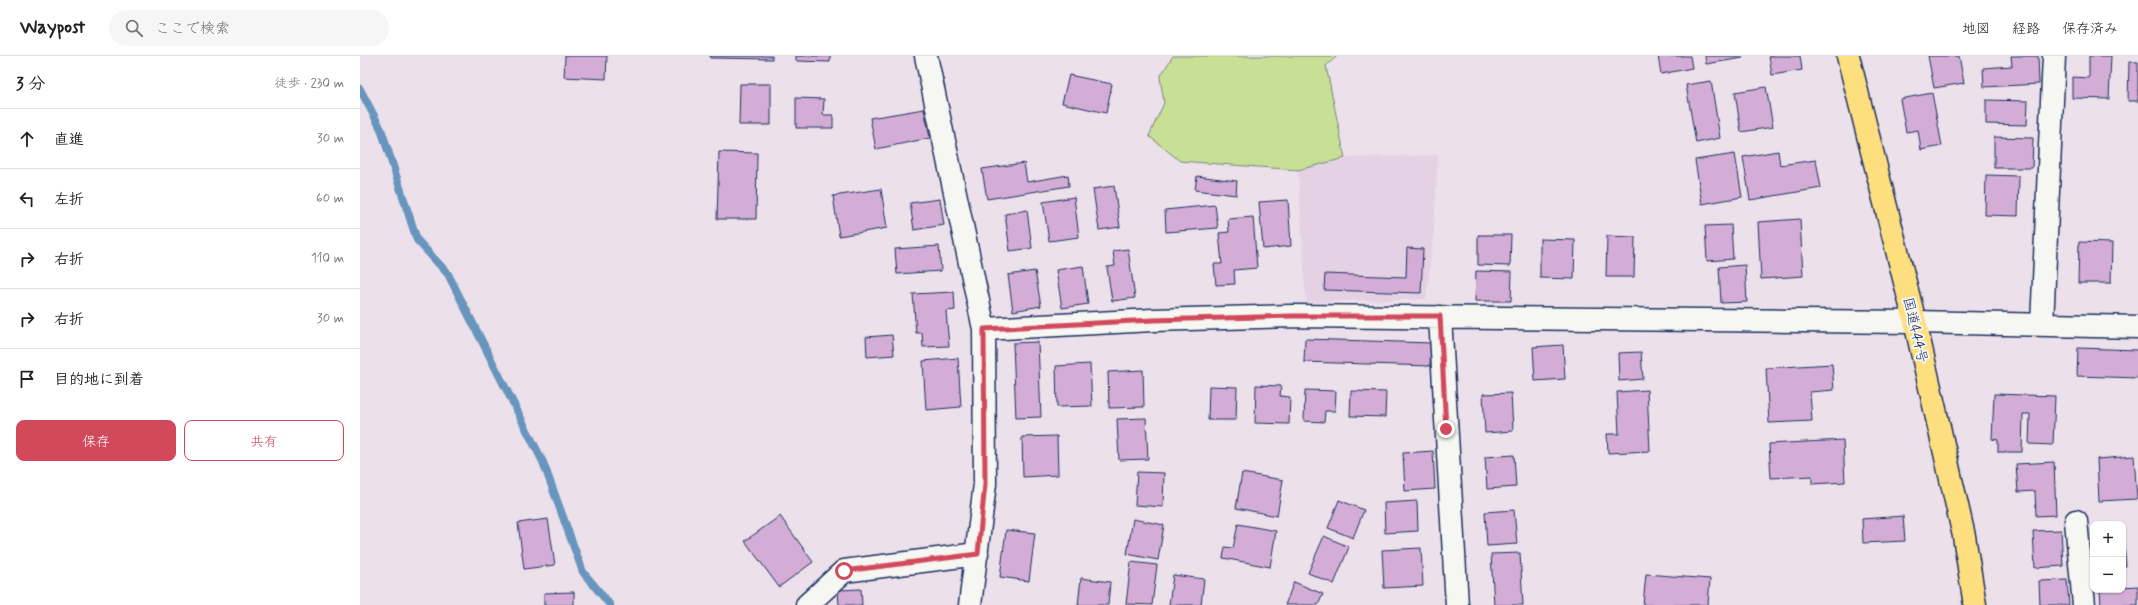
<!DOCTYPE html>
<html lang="ja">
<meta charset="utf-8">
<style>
:root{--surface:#fff;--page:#f6f6f6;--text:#222;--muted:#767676;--line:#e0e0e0;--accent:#d1495b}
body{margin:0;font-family:Mynerve,"Klee One",sans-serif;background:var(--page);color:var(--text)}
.controls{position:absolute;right:12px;bottom:12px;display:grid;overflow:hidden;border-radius:8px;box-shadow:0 1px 3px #0004}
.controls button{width:36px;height:36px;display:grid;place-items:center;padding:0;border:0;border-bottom:1px solid var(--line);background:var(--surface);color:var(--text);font:20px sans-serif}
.stop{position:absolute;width:12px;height:12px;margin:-9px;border:3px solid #d1495b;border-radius:50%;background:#fff}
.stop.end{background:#d1495b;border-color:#fff;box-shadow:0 1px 4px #0008}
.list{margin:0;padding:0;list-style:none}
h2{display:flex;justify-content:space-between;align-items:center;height:52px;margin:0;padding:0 16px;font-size:17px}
h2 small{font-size:13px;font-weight:400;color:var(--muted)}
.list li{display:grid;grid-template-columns:26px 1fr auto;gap:12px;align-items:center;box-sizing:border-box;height:60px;padding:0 16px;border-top:1px solid var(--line)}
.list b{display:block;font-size:15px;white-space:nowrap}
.list em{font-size:13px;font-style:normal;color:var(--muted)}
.actions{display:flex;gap:8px;padding:12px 16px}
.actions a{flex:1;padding:9px 0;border:1px solid var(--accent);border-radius:8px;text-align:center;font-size:14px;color:var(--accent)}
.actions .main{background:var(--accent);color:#fff}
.icon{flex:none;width:22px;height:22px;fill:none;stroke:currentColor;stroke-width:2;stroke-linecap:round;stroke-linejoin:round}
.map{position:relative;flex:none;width:1778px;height:549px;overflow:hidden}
header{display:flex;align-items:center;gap:24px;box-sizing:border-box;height:56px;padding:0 20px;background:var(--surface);border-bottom:1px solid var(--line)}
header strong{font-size:19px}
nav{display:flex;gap:22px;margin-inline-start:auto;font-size:14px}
.search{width:280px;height:36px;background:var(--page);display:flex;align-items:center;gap:10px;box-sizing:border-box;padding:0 14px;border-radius:22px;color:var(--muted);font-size:15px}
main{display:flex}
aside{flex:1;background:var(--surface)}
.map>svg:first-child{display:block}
.built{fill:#e4d1e4}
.green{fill:#c8e095;stroke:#72887a}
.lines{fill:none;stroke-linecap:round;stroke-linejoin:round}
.stream{stroke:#6895bd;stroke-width:8}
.building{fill:#d3add6;stroke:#1b2f5e}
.minor-casing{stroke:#1b2f5e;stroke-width:25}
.highway-casing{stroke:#1b2f5e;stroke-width:25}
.minor{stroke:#f6f6f2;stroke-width:22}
.highway{stroke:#fedf80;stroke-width:22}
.route{stroke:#d1495b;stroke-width:5}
.labels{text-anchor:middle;stroke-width:4;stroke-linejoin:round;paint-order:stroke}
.street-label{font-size:14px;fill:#1b2f5e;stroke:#f6f6f2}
</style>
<header>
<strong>Waypost</strong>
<div class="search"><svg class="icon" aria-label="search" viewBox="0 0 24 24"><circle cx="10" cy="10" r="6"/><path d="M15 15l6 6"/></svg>ここで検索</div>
<nav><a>地図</a><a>経路</a><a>保存済み</a></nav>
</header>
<main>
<aside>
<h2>3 分<small>徒歩 · 230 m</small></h2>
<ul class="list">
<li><svg class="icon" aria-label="ahead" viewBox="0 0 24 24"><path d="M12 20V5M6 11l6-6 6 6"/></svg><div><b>直進</b></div><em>30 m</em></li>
<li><svg class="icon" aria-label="left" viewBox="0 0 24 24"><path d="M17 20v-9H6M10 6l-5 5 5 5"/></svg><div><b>左折</b></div><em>60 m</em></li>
<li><svg class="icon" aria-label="right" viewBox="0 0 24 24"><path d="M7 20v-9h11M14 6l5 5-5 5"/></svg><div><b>右折</b></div><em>110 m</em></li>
<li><svg class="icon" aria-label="right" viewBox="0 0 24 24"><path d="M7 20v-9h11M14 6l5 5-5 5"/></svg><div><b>右折</b></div><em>30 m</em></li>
<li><svg class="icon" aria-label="arrive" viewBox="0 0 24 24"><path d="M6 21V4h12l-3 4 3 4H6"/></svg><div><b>目的地に到着</b></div></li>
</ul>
<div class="actions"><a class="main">保存</a><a>共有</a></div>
</aside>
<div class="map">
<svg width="1778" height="549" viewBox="0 0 1778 549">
<rect width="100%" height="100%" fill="#ece0ea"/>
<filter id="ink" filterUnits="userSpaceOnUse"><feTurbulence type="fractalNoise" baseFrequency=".025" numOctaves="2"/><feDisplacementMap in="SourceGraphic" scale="8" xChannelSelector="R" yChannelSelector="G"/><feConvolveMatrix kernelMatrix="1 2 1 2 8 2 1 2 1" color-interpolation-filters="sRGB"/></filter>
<g filter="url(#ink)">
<path class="built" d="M 1078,99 L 1074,174 L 1066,243 L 946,246 L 938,114 L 985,102 Z"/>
<path class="green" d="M 813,0 L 977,0 L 966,10 L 985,102 L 938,114 L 820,105 L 789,80 L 804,47 L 800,21 Z"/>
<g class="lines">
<path class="stream" d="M 0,33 L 21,73 L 57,184 L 88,218 L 183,406 L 223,516 L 250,549"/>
</g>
<path class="building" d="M 205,0 L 247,0 L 246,23 L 204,21 Z
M 350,0 L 412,0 L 412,3 L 350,2 Z
M 436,0 L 470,0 L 470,6 L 436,5 Z
M 1298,0 L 1330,0 L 1332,12 L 1301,18 Z
M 1345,0 L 1382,0 L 1383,2 L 1346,8 Z
M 1409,0 L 1440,0 L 1442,14 L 1412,19 Z
M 1568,0 L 1599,0 L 1604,27 L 1574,32 Z
M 1651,0 L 1678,0 L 1679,28 L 1624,31 L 1623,12 L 1652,10 Z
M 1729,0 L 1751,0 L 1749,43 L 1712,42 L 1712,21 L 1729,22 Z
M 1769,6 L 1778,6 L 1778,45 L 1768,45 Z
M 709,19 L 752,28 L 746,57 L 702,47 Z
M 1351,25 L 1360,82 L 1336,87 L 1326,29 Z
M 380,28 L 411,28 L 411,69 L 379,69 Z
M 1406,31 L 1413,71 L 1381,76 L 1375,36 Z
M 1572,37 L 1582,90 L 1561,94 L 1558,74 L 1546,76 L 1540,43 Z
M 436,42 L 464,43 L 463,59 L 473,59 L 473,72 L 436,72 Z
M 1626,44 L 1668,45 L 1667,69 L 1626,68 Z
M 564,53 L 570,82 L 516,93 L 510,62 Z
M 1634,81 L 1673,82 L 1672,112 L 1634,112 Z
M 1418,95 L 1420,109 L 1456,104 L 1461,132 L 1390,144 L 1383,101 Z
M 359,96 L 397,97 L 396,163 L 357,163 Z
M 1375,98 L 1382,141 L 1342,148 L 1335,104 Z
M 664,107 L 667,126 L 708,119 L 709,130 L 627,143 L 622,113 Z
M 1626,119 L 1659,120 L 1658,160 L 1625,159 Z
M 837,120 L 877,125 L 876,139 L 835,134 Z
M 754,130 L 760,171 L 739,174 L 733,133 Z
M 521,133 L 527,172 L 479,180 L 473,140 Z
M 714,141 L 719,181 L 689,185 L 683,146 Z
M 580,143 L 584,169 L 554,174 L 550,147 Z
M 928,144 L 931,190 L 903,193 L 899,146 Z
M 855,149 L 858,172 L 806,176 L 805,154 Z
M 667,154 L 672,192 L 650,195 L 645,158 Z
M 893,161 L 897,212 L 874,214 L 875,228 L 856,229 L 854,208 L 862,208 L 859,177 L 869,176 L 868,163 Z
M 1440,163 L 1443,220 L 1401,223 L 1398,166 Z
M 1371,169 L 1373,203 L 1347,205 L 1345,170 Z
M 1118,179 L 1151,179 L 1150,210 L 1118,209 Z
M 1247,180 L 1275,181 L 1274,221 L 1246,221 Z
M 1180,183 L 1215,184 L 1214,223 L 1180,222 Z
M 1719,186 L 1752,187 L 1751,227 L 1718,227 Z
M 579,190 L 581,215 L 537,218 L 535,193 Z
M 1047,192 L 1063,193 L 1061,237 L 964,234 L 965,218 L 1046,221 Z
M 768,193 L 775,242 L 752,245 L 747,211 L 755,210 L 753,195 Z
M 1385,209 L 1387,246 L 1361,247 L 1359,211 Z
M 723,210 L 728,248 L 702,252 L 696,214 Z
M 675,215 L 681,250 L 653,255 L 648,219 Z
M 1116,215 L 1152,216 L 1151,245 L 1115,245 Z
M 594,236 L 595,254 L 586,255 L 589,290 L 563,291 L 562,277 L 556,277 L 553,238 Z
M 532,279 L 534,299 L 507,301 L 506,281 Z
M 945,283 L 1071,287 L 1070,310 L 944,306 Z
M 678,286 L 681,361 L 656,362 L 653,287 Z
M 1203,289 L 1205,323 L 1175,325 L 1173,291 Z
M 1718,292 L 1778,294 L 1778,322 L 1717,320 Z
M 1281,296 L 1283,323 L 1259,325 L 1258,297 Z
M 598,302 L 601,351 L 566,354 L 563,305 Z
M 730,308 L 732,350 L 697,351 L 696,310 Z
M 1472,308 L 1474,334 L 1450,336 L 1452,365 L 1409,367 L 1406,312 Z
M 783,314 L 784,351 L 749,352 L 748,316 Z
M 896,329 L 921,330 L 920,340 L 930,341 L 929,368 L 895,367 Z
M 849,330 L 877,331 L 876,364 L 848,364 Z
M 945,334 L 976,335 L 975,355 L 965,355 L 964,366 L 944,365 Z
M 1287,334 L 1290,395 L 1248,397 L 1247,378 L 1259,378 L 1257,336 Z
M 991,335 L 1026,336 L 1025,361 L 990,360 Z
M 1151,337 L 1153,375 L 1125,377 L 1123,338 Z
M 1634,338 L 1695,340 L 1693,389 L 1669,388 L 1670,358 L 1663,358 L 1662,396 L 1638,396 L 1638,384 L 1632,383 Z
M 786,362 L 788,403 L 759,404 L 757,363 Z
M 697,380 L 698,419 L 663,421 L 662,381 Z
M 1483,384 L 1485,426 L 1452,428 L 1452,420 L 1411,422 L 1409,388 Z
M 1073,395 L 1075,433 L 1045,435 L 1043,397 Z
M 1154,399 L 1156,431 L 1127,433 L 1125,401 Z
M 1774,400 L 1777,443 L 1739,445 L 1737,403 Z
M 1694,406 L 1696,459 L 1676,460 L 1675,435 L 1658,436 L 1656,408 Z
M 777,416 L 804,417 L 803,451 L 775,449 Z
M 882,417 L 923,424 L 917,460 L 876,452 Z
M 979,444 L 1004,454 L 993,482 L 968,472 Z
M 1057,445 L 1058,475 L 1025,477 L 1024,447 Z
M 1154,454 L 1157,488 L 1127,490 L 1125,456 Z
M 420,460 L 453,506 L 419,531 L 385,485 Z
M 1543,460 L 1545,485 L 1503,487 L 1502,463 Z
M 188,463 L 195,509 L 164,513 L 158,467 Z
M 773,463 L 804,469 L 798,504 L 767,498 Z
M 878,468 L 916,475 L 910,511 L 863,502 L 865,491 L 873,492 Z
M 646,474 L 675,477 L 669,525 L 640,521 Z
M 1701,474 L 1703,510 L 1675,512 L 1673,475 Z
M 1763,476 L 1766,510 L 1763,510 Z
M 964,480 L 989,491 L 974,528 L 948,517 Z
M 1061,492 L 1063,530 L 1024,532 L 1022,494 Z
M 1160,497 L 1163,549 L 1134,549 L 1131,498 Z
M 771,506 L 797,509 L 792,549 L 766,548 Z
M 1286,518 L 1350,523 L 1348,549 L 1283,549 Z
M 813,519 L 844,523 L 841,549 L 809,549 Z
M 721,522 L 750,526 L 748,549 L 718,549 Z
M 1707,524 L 1709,549 L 1680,549 L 1679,525 Z
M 934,526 L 963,538 L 958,549 L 925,549 Z
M 1778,530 L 1778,549 L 1741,549 L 1740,534 L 1763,534 L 1763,531 Z
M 501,533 L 502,549 L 479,549 L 478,534 Z
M 214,536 L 214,549 L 184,549 L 184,537 Z"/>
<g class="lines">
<defs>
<path id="minor" d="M 566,0 L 624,273 L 625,428 L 610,549
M 1080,261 L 1097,549
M 1682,269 L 1694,0
M 624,273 L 793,264 L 932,260 L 1555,266 L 1778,271
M 1716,465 L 1724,549
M 447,549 L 484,515 L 617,498"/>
<path id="highway" d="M 1488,0 L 1555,266 L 1604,480 L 1615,549"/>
</defs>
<use href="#minor" class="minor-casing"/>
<use href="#highway" class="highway-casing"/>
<use href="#minor" class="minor"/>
<use href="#highway" class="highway"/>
</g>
</g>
<g class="lines" filter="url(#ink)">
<path class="route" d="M 484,515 L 618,498 L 625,428 L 624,273 L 793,264 L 932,260 L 1080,260 L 1086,373"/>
</g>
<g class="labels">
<g class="street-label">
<text transform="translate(1556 274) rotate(77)" y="5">国道444号</text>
</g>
</g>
</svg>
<div class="controls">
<button>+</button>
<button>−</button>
</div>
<div class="stop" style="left:484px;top:515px"></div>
<div class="stop end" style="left:1086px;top:373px"></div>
</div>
</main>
